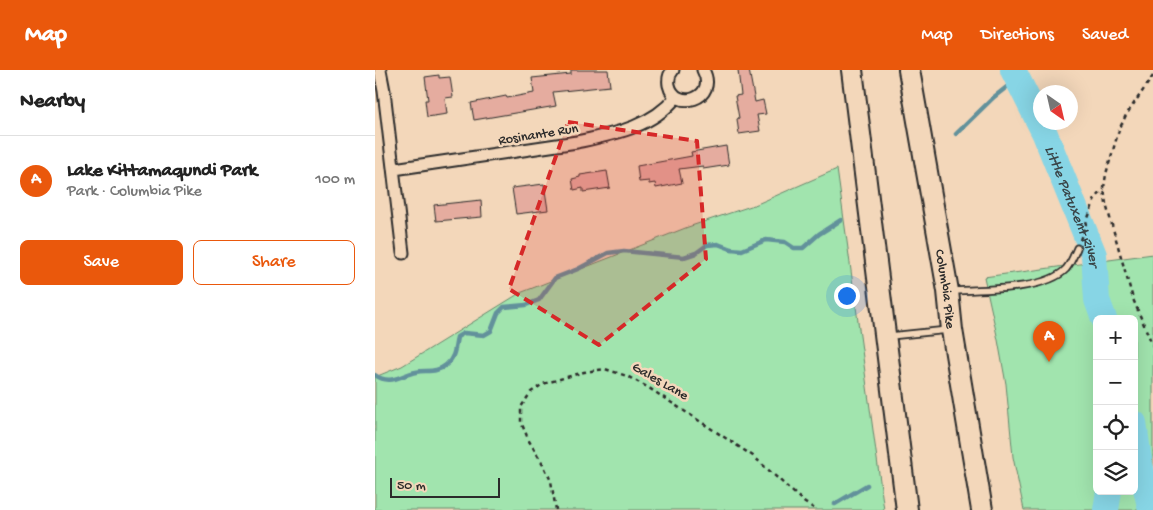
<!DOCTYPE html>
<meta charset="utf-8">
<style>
:root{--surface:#fff;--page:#f2f2f2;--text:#222;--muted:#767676;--line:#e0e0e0;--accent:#ea580c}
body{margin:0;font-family:"Gochi Hand",sans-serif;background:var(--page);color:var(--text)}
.controls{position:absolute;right:15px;bottom:15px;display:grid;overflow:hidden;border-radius:8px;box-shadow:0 5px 20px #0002}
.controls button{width:45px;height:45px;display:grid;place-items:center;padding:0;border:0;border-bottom:1px solid var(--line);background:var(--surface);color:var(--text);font:25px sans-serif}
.compass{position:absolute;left:658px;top:15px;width:45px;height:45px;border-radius:50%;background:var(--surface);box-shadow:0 5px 20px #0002;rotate:146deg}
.scale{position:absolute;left:15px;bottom:12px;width:110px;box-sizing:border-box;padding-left:5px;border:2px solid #2b2b2b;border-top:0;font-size:14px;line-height:18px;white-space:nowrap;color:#2b2b2b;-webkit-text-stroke:4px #f3d7ba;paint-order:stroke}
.you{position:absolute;left:471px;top:225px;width:18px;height:18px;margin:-12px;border:4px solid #fff;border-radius:50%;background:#1a73e8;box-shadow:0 0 0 8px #1a73e833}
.badge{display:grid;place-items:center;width:32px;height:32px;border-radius:50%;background:var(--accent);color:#fff;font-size:16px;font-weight:700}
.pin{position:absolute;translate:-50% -41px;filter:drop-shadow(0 1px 2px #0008)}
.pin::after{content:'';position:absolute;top:26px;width:18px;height:15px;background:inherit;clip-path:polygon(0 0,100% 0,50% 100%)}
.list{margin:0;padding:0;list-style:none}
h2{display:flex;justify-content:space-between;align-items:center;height:65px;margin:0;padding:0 20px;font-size:21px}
h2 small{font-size:16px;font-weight:400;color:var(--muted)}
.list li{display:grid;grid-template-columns:32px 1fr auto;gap:15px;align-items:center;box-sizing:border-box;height:90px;padding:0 20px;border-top:1px solid var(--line)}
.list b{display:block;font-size:19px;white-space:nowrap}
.list p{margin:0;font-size:16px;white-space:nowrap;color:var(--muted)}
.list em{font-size:16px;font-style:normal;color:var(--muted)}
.actions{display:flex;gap:10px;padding:15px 20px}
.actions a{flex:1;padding:11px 0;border:1px solid var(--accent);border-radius:8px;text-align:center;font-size:18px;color:var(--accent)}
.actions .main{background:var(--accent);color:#fff}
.icon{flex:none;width:28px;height:28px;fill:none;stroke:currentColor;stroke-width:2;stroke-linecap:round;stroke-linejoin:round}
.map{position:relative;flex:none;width:778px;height:440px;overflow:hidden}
header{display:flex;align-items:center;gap:30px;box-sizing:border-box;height:70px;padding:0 25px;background:var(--accent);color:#fff}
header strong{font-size:24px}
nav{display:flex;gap:28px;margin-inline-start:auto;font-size:18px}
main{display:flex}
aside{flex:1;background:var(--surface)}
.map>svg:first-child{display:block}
.green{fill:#a1e4ae;stroke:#66886c;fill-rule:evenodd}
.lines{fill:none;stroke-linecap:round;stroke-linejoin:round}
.stream{stroke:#62919b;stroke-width:4.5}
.river{stroke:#87d5e5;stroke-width:26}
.building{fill:#e5ac9f;stroke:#2b2b2b}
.lane-casing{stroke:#2b2b2b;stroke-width:9}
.street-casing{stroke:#2b2b2b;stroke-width:15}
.highway-casing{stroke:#2b2b2b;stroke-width:24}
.path{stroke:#2b2b2b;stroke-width:2.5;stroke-dasharray:4 4;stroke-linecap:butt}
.lane{stroke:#f3d7ba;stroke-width:5.5}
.street{stroke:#f3d7ba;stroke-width:11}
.highway{stroke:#f3d7ba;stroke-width:20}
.marked{fill:#d62828;fill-opacity:0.2;stroke:#d62828;stroke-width:4;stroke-dasharray:10 6;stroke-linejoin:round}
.labels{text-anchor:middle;stroke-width:5;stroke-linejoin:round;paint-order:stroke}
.street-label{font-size:14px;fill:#2b2b2b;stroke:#f3d7ba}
.water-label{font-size:15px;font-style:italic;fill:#394447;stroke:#f3d7ba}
</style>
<header>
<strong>Map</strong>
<nav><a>Map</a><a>Directions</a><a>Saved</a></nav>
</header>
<main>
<aside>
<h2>Nearby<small></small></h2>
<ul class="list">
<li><span class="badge">A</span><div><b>Lake Kittamaqundi Park</b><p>Park · Columbia Pike</p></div><em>100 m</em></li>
</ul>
<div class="actions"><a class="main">Save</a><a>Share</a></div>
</aside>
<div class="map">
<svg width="778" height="440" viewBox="0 0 778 440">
<rect width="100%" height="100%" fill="#f3d7ba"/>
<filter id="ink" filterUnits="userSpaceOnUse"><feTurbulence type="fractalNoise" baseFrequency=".02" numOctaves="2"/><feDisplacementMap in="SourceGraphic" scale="10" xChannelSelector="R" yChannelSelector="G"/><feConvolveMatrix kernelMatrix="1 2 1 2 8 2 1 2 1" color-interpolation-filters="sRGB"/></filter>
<g filter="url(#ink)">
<path class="green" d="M 462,99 L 509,440 L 0,440 L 0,307 L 27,296 L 145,223 L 313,157 L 382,134 Z
M 778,184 L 778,440 L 649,440 L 638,387 L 631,314 L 623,270 L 609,207 ZM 722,249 L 759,249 L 759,421 L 722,421 Z"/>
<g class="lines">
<path class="stream" d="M 581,64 L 619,27 L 642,9
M 0,305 C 16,316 25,305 41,302 C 51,300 62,303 71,295 C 80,288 80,277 82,267 L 89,263 L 109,265 L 116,261 L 123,243 L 129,237 L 151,235 L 164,230 L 180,208 L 203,199 L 233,183 L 249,181 L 309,187 L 321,183 L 332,175 L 343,174 L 356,179 L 367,180 L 391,170 L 410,172 L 419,178 L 428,178 L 444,164 L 466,150
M 460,434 L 492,415"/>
<g class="river">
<path id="s1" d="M 638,0 L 670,64 L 719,185 L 722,230 L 729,249"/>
<path d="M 759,353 L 764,390 L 759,394"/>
<path d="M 764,390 L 776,440"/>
<path d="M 731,440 L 734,421"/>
</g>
</g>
<path class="building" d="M 196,0 L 233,0 L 235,16 L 178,22 L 181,36 L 99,50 L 96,33 L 131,26 L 132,28 L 159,23 L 157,8 L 196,4 Z
M 363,0 L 374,0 L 380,32 L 388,30 L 391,44 L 382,45 L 385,61 L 364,64 L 362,49 L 364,48 L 360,26 L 366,25 Z
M 64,5 L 64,8 L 75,7 L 78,27 L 70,28 L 72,44 L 52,47 L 50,30 L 53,30 L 50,7 Z
M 351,76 L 354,95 L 328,99 L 328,96 L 304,99 L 307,113 L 281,118 L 280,113 L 274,114 L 274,111 L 264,112 L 262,96 L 317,86 L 316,82 Z
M 232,101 L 235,118 L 208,122 L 208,118 L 199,120 L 197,109 L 205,107 L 205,105 Z
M 169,114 L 173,140 L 141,144 L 137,118 Z
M 106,130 L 107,147 L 61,151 L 59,135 Z"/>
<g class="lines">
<defs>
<path id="lane" d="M 577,221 C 607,219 670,221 691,199 C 696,193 699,185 702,178
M 515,266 L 573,260"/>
<path id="street" d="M 5,0 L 9,21 L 28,183
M 298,0 C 294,4 293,9 294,15 C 300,42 344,29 328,0
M 19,99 L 202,72 C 239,64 277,57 301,27"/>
<g id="highway">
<path d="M 477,0 L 532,440"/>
<path id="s2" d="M 534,0 L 573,221 L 577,260 L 607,440"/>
</g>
</defs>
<use href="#lane" class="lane-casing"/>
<use href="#street" class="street-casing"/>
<use href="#highway" class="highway-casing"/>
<path class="path" d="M 778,6 L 751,45 L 744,60 L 731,104 L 729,118 L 731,134 L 758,229 L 778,276
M 705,170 L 720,129 L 729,119
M 181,440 L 176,411 L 168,394 L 154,371 L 146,352 L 146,337 L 156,322 L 168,314 L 209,302 L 230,299 L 252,306 L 274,318 L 378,386 L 430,433 L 442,440"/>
<use href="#lane" class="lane"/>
<use href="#street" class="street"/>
<use href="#highway" class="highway"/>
</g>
</g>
<path class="marked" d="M 193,52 L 322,71 L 331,189 L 224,275 L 134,219 Z"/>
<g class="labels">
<g class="street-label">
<text transform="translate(163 63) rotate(-9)" y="5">Rosinante Run</text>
<text dy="5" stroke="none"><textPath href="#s2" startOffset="222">Columbia Pike</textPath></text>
<text transform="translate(286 310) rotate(30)" y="5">Gales Lane</text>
</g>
<g class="water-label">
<text dy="5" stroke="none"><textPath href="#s1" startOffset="149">Little Patuxent River</textPath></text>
</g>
</g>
</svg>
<div class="controls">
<button>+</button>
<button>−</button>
<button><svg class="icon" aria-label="locate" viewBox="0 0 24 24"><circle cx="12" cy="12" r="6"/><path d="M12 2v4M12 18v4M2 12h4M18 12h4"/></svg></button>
<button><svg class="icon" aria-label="layers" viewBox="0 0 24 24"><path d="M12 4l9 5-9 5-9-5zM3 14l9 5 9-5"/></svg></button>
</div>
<svg class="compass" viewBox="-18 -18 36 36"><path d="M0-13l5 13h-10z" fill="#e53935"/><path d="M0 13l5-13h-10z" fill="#767676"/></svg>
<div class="scale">50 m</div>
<div class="you"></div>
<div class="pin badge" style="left:674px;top:292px">A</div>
</div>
</main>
